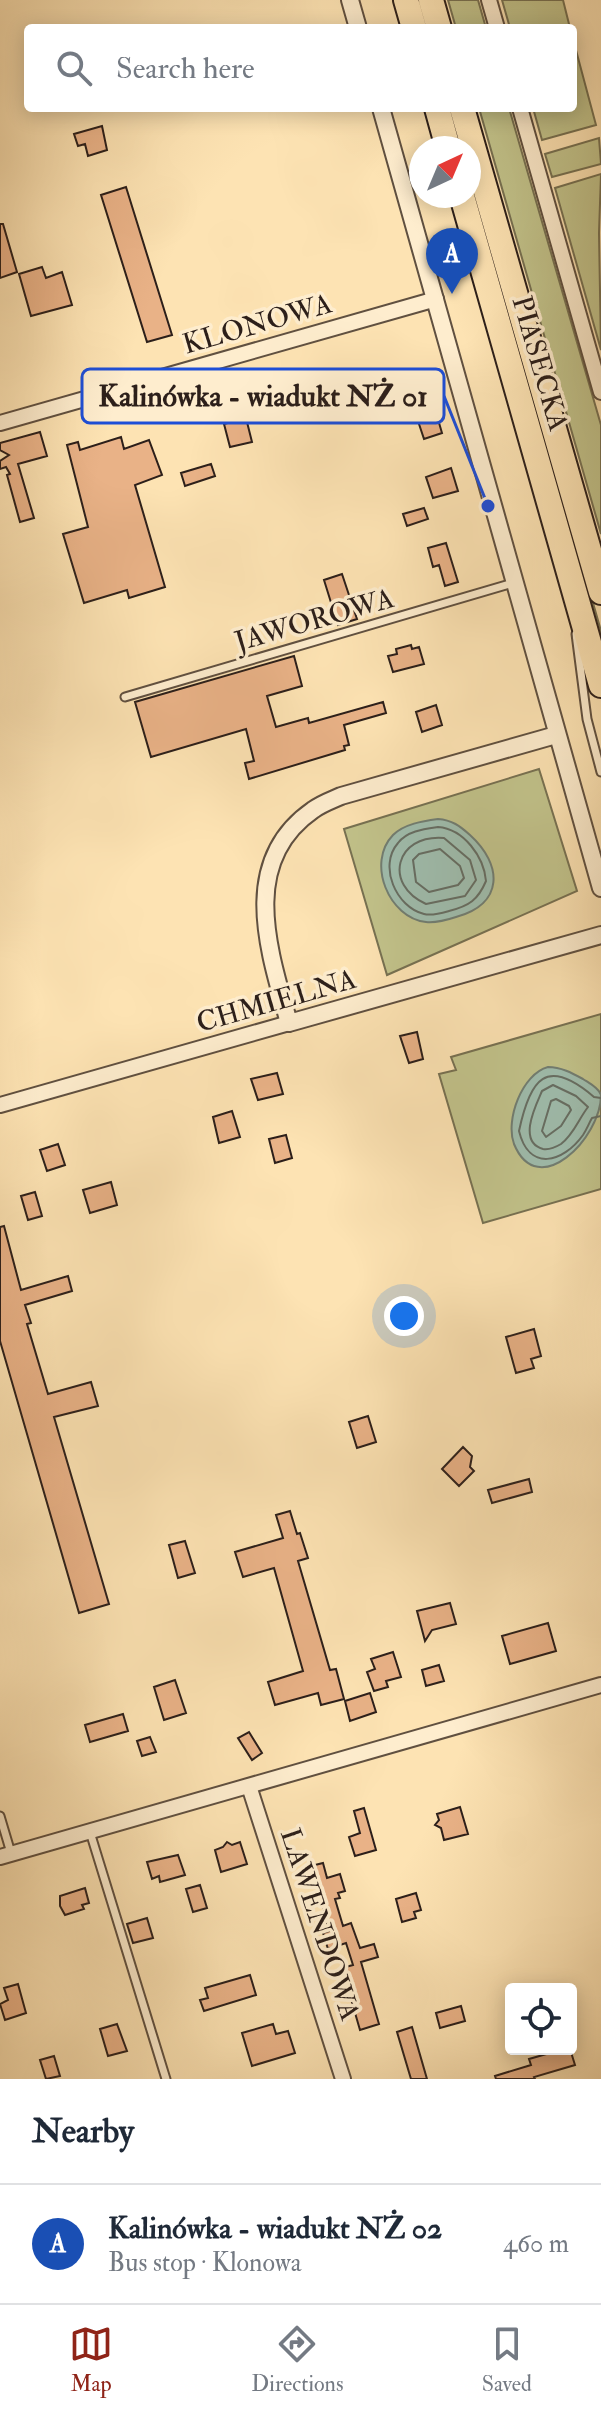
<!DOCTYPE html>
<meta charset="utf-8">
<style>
:root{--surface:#fff;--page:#f2f2f3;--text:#1f2937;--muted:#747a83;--line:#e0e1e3;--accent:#8f2418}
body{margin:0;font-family:"IM FELL Double Pica",serif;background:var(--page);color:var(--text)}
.controls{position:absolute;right:24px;bottom:24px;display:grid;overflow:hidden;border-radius:8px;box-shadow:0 4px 20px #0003}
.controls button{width:72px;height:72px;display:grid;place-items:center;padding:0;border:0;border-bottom:2px solid var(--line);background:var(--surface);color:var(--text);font:40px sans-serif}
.compass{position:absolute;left:409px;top:136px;width:72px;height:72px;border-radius:50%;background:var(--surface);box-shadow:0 4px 20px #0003;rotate:44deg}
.you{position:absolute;left:404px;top:1316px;width:28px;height:28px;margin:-20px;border:6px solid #fff;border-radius:50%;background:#1a73e8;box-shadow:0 0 0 12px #1a73e833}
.badge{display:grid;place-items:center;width:52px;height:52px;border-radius:50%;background:var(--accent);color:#fff;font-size:26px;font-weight:700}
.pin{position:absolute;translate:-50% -66px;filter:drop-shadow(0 2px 4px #0008)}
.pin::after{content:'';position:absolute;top:42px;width:28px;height:24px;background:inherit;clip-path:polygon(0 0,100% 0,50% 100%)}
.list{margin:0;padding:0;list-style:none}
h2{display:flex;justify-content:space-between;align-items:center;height:104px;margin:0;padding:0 32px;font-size:34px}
h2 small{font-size:26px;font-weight:400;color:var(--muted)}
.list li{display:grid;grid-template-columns:52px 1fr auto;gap:24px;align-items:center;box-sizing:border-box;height:120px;padding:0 32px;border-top:2px solid var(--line)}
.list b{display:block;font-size:30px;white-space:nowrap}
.list p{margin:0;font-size:26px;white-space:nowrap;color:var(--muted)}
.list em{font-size:26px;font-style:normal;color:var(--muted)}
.icon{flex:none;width:44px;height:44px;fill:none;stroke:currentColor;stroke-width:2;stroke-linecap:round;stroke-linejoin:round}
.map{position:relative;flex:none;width:601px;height:2079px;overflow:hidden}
.search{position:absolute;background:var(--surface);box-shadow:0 4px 20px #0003;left:24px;right:24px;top:24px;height:88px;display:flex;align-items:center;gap:20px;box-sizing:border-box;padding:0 28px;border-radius:8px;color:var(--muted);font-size:30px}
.sheet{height:224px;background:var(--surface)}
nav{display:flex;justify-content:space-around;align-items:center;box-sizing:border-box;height:112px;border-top:2px solid var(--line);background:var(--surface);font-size:22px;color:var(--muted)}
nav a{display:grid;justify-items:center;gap:4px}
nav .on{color:var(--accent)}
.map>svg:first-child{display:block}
.green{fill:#c2c38b;stroke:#777152;stroke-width:2}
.water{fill:#9fbeaf;stroke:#717e73;stroke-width:2}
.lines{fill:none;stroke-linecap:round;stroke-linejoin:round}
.shore{stroke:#666e64;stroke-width:2}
.building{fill:#e9b287;stroke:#2c1f1a;stroke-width:2}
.service-casing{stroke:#605040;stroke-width:11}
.minor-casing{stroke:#605040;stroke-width:18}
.tertiary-casing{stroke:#605040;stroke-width:20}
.motorway-casing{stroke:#2c1f1a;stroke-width:28}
.service{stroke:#feedce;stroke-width:7}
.minor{stroke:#feedce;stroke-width:14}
.tertiary{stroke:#feedce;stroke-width:16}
.motorway{stroke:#fde3b3;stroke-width:24}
.labels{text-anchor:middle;stroke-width:7;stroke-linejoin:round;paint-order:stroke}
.street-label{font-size:28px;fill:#2c1f1a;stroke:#feedce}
.leader{fill:none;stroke:#1d4ed8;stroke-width:3}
.callout-dot{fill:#1d4ed8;stroke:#feedce;stroke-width:3}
.callout{fill:#feedce;stroke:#1d4ed8;stroke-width:3}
.callout-label{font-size:30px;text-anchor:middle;font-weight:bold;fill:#2c1f1a}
</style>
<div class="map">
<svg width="601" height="2079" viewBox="0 0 601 2079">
<rect width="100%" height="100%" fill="#fde3b3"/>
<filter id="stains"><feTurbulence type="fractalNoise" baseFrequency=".0025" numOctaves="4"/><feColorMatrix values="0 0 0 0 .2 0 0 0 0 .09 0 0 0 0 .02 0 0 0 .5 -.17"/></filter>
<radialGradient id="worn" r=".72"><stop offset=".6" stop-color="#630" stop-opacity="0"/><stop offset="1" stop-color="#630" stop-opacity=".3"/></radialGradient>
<path class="green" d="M 448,0 L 478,0 L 486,28 L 456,28 Z
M 502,0 L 563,0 L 570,28 L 510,28 Z
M 573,39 L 596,125 L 542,140 L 533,108 L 573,108 Z
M 479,108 L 509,108 L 601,425 L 601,534 Z
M 599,138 L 601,164 L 552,177 L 545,154 Z
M 469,170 L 601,631 L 601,649 L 469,189 Z
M 601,174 L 599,233 L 601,350 L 555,188 Z
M 539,769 L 577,891 L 387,975 L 344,829 Z
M 601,1014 L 601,1189 L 483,1223 L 439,1074 L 456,1070 L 451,1057 Z"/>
<path class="water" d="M 438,819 C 452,820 460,826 470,835 C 503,865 504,904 456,917 C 447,920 436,923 426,922 C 389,918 366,863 393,835 C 404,824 423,821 438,819 Z
M 548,1067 C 561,1067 572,1073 583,1079 C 589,1083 599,1088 601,1095 C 601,1138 538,1202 514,1144 C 505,1120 522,1074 548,1067 Z"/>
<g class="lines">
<path class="shore" d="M 438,827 C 464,829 484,857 486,881 C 478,900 469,906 449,911 C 442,913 432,916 424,914 C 396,907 378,866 398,843 C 407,831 424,829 438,827 Z
M 444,838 L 470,860 L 476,880 L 465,896 L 426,904 C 383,885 395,834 444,838 Z
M 440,849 L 460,866 L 464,878 L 458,885 L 429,892 L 416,882 L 413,860 L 419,854 Z
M 553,1085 L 576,1096 L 588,1107 C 578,1120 574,1134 561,1144 C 556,1147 549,1150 543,1149 C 517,1142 536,1105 542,1091 Z
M 601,1098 L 594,1097 C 546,1056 530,1079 519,1131 C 529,1172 563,1163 583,1135 C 587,1129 589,1123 592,1118 L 601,1116
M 556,1099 L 569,1106 L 571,1110 L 561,1126 L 546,1137 L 542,1131 L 551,1101 Z"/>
</g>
<path class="building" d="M 102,126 L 107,150 L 88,156 L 85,144 L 78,146 L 74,134 Z
M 126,187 L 172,335 L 147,342 L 101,195 Z
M 0,224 L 3,224 L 17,272 L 0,278 Z
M 42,267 L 46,278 L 62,272 L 72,305 L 31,316 L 19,274 Z
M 435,409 L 442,433 L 424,439 L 416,415 Z
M 246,418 L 252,442 L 230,447 L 224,424 Z
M 40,432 L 47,456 L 18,464 L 34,518 L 20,522 L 7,475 L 10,474 L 6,467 L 0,469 L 0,461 L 9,455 L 0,450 L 0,443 Z
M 121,437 L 124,449 L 149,440 L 162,475 L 135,485 L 165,587 L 129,598 L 127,590 L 84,603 L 63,534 L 88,527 L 67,445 L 78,442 L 80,450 Z
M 211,464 L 215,476 L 185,486 L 181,473 Z
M 451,468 L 458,491 L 433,498 L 426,477 Z
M 424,508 L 428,519 L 407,526 L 403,514 Z
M 446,543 L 458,582 L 445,586 L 439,565 L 433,567 L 428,548 Z
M 342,574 L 357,619 L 338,625 L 324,580 Z
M 411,645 L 412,649 L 419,647 L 424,664 L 393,672 L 388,656 L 397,654 L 396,649 Z
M 294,656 L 302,686 L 267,696 L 276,727 L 308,718 L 309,723 L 383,702 L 386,713 L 344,725 L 349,745 L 344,746 L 345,750 L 249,779 L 245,763 L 254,761 L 246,729 L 151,757 L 135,702 Z
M 436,705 L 442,725 L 422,732 L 416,712 Z
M 417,1032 L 423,1059 L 409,1063 L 400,1036 Z
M 277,1073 L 283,1094 L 258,1100 L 251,1079 Z
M 232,1111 L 240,1137 L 219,1143 L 213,1117 Z
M 286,1135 L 292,1158 L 275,1163 L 269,1139 Z
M 58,1144 L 65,1165 L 47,1171 L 40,1150 Z
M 111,1182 L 117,1205 L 90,1213 L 83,1190 Z
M 35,1192 L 42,1216 L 28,1220 L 21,1196 Z
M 4,1226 L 21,1290 L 68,1276 L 72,1291 L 25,1305 L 31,1323 L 27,1324 L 48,1394 L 91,1382 L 98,1406 L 54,1417 L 109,1604 L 79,1613 L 0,1341 L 0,1227 Z
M 534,1329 L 541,1356 L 531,1359 L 534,1368 L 516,1373 L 506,1337 Z
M 368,1416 L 376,1442 L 357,1448 L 349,1422 Z
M 463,1447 L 472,1456 L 470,1467 L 474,1471 L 459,1486 L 442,1469 Z
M 529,1479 L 532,1492 L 492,1503 L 488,1490 Z
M 290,1511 L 297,1534 L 300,1533 L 308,1558 L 298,1561 L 330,1670 L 336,1669 L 344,1699 L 321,1705 L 318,1693 L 275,1705 L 268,1682 L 303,1671 L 274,1568 L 243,1577 L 235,1552 L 283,1538 L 276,1515 Z
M 185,1541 L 195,1573 L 178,1578 L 169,1545 Z
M 450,1603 L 456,1624 L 432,1630 L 425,1641 L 417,1611 Z
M 548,1623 L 556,1651 L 510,1664 L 502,1636 Z
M 393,1652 L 401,1677 L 386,1681 L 388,1687 L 374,1691 L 367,1672 L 375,1669 L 371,1659 Z
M 439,1665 L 444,1681 L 426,1686 L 422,1670 Z
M 175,1680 L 186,1713 L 164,1720 L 154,1687 Z
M 370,1693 L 376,1712 L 350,1721 L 345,1701 Z
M 123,1714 L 128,1731 L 90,1742 L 85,1725 Z
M 249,1732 L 262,1753 L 252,1760 L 238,1738 Z
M 150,1737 L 156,1752 L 142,1756 L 137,1741 Z
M 460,1807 L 468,1834 L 444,1840 L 441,1828 L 435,1825 L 439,1820 L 437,1814 Z
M 364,1808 L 376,1850 L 355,1856 L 349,1837 L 360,1833 L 354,1811 Z
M 227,1842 L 232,1845 L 240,1842 L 247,1864 L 221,1872 L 215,1850 L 223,1847 Z
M 178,1855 L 185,1875 L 160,1882 L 159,1876 L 152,1879 L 147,1862 Z
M 323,1863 L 327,1878 L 340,1874 L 345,1891 L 338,1893 L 340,1898 L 335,1899 L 343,1926 L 351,1923 L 360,1948 L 374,1944 L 378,1957 L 361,1962 L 379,2024 L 360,2030 L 342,1968 L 353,1965 L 346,1943 L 328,1949 L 323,1933 L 329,1931 L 317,1886 L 313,1887 L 307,1867 Z
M 200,1885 L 207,1908 L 193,1912 L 186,1889 Z
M 85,1888 L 89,1903 L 82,1905 L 84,1909 L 65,1915 L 60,1906 L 60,1896 Z
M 416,1893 L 421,1910 L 414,1912 L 416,1918 L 402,1922 L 396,1899 Z
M 147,1918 L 153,1938 L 133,1943 L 127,1924 Z
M 250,1975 L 256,1995 L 204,2011 L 200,2000 L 208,1998 L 205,1988 Z
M 18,1984 L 26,2013 L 5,2020 L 0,2004 L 8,2000 L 4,1988 Z
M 461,2006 L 465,2021 L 440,2028 L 436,2013 Z
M 117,2024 L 127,2051 L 108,2056 L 100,2029 Z
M 273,2024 L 276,2034 L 288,2031 L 295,2053 L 252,2066 L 242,2033 Z
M 412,2027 L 427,2079 L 411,2079 L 397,2032 Z
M 564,2049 L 570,2049 L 575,2065 L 534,2077 L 535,2079 L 496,2079 L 495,2076 L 531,2065 L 529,2059 Z
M 54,2056 L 60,2076 L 46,2079 L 40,2060 Z"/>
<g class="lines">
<defs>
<path id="service" d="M 576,634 L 587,719 L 601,772
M 125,697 L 513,583
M 0,1816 L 11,1853
M 90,1832 L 166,2079"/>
<path id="minor" d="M 489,0 L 497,28
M 520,108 L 601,392
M 0,423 L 436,299
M 0,1105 L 289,1023
M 249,1786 L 343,2079
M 0,1857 L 601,1685"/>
<path id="tertiary" d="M 350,0 L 358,28
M 381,108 L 601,888
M 556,735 L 341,796 C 332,800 321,804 313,810 C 238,862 269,951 289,1023 L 601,935"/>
<path id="motorway" d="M 406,0 L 414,28
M 431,0 L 439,28
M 437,108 L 448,148
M 462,108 L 601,592
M 462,196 L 601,685"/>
</defs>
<use href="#service" class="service-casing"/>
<use href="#minor" class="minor-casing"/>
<use href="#tertiary" class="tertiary-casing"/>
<use href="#motorway" class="motorway-casing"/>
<use href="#service" class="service"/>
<use href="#minor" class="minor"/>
<use href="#tertiary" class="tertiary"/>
<use href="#motorway" class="motorway"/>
</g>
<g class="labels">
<g class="street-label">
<text transform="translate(257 323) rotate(-16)" y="10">KLONOWA</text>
<text transform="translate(541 363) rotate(74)" y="10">PIASECKA</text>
<text transform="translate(314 619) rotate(-16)" y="10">JAWOROWA</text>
<text transform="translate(276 1000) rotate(-16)" y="10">CHMIELNA</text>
<text transform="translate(321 1924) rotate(72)" y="10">LAWENDOWA</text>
</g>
</g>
<path class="leader" d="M488 506L444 396"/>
<circle class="callout-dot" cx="488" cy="506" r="8"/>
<rect class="callout" x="82" y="369" width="362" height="54" rx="8"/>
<g class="callout-label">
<text x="263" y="406">Kalinówka - wiadukt NŻ 01</text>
</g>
<rect width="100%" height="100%" filter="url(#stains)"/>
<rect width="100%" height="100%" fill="url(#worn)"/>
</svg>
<div class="controls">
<button><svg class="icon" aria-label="locate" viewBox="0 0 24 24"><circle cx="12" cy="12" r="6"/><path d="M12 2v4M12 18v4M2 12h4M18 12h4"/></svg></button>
</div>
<svg class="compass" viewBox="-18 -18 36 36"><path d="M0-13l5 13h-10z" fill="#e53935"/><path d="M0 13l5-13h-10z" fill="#747a83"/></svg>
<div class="you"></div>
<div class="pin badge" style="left:452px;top:294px;background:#1a4fb4">A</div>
<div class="search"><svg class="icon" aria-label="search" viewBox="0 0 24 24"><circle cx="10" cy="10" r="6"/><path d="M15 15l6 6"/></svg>Search here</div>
</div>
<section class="sheet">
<h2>Nearby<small></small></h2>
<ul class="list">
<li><span class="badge" style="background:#1a4fb4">A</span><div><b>Kalinówka - wiadukt NŻ 02</b><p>Bus stop · Klonowa</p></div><em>460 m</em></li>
</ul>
</section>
<nav>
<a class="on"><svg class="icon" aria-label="map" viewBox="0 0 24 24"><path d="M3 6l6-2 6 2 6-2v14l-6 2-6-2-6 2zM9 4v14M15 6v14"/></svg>Map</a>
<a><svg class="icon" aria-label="directions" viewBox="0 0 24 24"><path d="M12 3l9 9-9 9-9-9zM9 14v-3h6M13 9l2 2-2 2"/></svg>Directions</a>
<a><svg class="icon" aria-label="saved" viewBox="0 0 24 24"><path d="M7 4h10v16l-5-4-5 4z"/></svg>Saved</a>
</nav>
